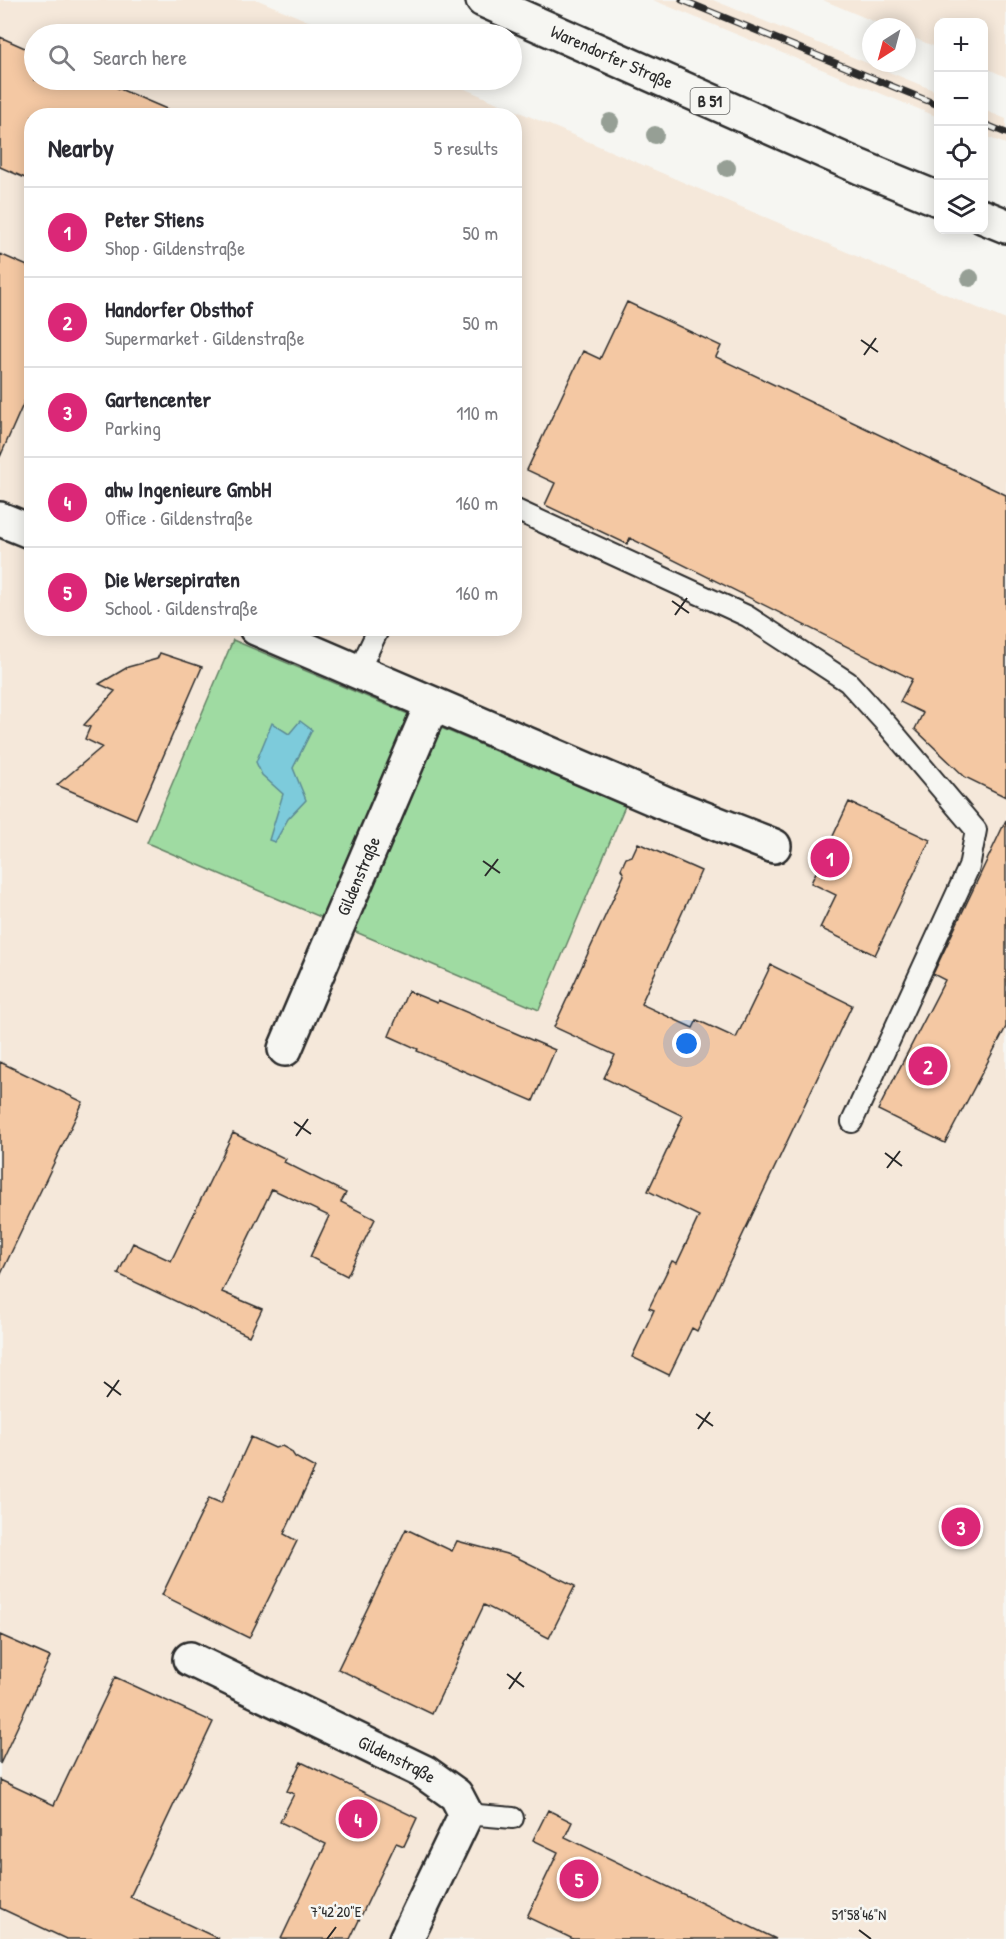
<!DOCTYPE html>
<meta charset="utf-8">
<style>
:root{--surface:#fff;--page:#f2f2f3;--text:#2b2b33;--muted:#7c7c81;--line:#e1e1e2;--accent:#db2777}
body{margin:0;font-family:"Patrick Hand",sans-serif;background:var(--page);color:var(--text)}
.controls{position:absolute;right:18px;top:18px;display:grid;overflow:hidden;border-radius:12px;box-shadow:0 3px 15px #0003}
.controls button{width:54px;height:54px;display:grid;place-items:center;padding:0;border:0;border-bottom:2px solid var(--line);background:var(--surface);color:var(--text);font:30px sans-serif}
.compass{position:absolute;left:862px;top:18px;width:54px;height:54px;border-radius:50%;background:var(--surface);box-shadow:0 3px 15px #0003;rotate:216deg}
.you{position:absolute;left:687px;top:1044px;width:21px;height:21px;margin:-15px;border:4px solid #fff;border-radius:50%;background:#1a73e8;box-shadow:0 0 0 9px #1a73e833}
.badge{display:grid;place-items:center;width:39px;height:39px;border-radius:50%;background:var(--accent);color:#fff;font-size:20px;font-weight:700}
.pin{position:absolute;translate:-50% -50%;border:3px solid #fff;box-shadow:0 2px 6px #0006}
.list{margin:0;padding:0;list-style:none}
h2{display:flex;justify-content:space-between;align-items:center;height:78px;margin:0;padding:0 24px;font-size:26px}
h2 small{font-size:20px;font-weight:400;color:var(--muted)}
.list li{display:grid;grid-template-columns:39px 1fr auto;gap:18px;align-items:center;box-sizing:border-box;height:90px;padding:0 24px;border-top:2px solid var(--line)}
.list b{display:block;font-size:22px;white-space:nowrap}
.list p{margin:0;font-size:20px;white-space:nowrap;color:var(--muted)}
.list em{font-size:20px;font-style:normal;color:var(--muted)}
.icon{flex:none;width:33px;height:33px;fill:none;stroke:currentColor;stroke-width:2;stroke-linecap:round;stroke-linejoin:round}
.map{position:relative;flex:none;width:1006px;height:1939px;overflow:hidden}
.search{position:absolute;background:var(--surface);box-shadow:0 3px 15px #0003;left:24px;top:24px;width:498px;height:66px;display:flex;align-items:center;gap:15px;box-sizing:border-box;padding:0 21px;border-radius:33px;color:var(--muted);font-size:22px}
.panel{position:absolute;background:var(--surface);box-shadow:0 3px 15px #0003;left:24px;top:108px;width:498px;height:528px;border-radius:24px}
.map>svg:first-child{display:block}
.built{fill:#f5e8da;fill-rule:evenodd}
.green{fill:#9fdba2;stroke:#658366;stroke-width:1.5}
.water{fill:#7dcbdb;stroke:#5c8b95;stroke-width:1.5}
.building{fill:#f4c8a3;stroke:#2b2b2b;stroke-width:1.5}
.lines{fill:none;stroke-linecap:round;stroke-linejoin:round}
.lane-casing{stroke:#2b2b2b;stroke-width:24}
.street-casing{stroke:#2b2b2b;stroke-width:38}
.primary-casing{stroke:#2b2b2b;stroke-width:38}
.lane{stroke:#f6f6f2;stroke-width:20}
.street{stroke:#f6f6f2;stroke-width:33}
.primary{stroke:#f6f6f2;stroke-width:33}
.rail-casing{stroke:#2b2b2b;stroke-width:7}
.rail{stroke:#f6f6f2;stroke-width:4.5;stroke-dasharray:14;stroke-linecap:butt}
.tree{fill:#969f95}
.ticks{fill:none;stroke:#2b2b2b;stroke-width:2}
.labels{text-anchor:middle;stroke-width:5;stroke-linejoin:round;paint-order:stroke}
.shield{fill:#f6f6f2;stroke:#686867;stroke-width:1.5}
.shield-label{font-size:16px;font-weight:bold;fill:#2b2b2b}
.street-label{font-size:18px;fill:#2b2b2b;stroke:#f6f6f2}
.ticks-label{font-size:15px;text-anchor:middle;fill:#2b2b2b;stroke:#f6f6f2;stroke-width:5;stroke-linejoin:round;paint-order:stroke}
</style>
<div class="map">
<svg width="1006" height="1939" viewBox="0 0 1006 1939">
<rect width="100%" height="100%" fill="#f6f6f2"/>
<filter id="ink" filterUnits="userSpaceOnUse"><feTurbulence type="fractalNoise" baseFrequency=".0167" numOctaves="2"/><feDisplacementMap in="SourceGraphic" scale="12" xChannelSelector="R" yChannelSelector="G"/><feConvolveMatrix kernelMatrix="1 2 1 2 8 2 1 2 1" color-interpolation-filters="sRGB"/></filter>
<g filter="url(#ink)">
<path class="built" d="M 0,0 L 258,0 L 339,34 L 34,34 L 34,80 L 444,80 L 1006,320 L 1006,1939 L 0,1939 ZM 32,116 L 514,116 L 514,628 L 32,628 Z
M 653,0 L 713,0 L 938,92 L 938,117 Z
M 823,0 L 1006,0 L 1006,77 L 984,67 L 984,22 L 938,22 L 938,48 L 907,35 L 907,27 L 887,27 Z
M 984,110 L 1006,119 L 1006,144 L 984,136 Z"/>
<path class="green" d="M 233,640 L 625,806 L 539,1010 L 147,843 Z"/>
<path class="water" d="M 300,721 L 312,730 L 293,768 L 306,800 L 288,819 L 275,842 L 269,840 L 283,794 L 262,775 L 256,762 L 272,723 L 289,734 Z"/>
<path class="building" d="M 0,37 L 34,52 L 34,80 L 99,80 L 183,116 L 32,116 L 32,181 L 0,167 Z
M 0,254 L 32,268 L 32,384 L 0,457 Z
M 627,302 L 721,346 L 716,357 L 1006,495 L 1006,797 L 965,777 L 915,729 L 923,713 L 900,702 L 912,679 L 630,538 L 627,544 L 545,505 L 555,483 L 527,470 L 583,351 L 600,359 Z
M 160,653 L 202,667 L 136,819 L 57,785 L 102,747 L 85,739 L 90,727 L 84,725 L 115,691 L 99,684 L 128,667 L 157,659 Z
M 849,802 L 930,840 L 875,955 L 820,928 L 836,895 L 811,883 Z
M 1006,820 L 1006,1027 L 945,1143 L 878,1110 L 945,980 L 933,974 Z
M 638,843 L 701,871 L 641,1004 L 693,1028 L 697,1020 L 736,1038 L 771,965 L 852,1005 L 697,1331 L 692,1328 L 669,1375 L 632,1357 L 654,1310 L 649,1308 L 672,1261 L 677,1263 L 699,1216 L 648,1191 L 683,1116 L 604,1078 L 615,1055 L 554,1027 L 624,875 L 621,869 L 626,858 L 632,856 Z
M 408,991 L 437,1003 L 438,1000 L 555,1050 L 533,1101 L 417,1051 L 418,1049 L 389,1036 Z
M 0,1062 L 83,1102 L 0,1276 Z
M 233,1133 L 286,1159 L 284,1162 L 346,1193 L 341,1202 L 375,1219 L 347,1276 L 310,1257 L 329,1216 L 272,1189 L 222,1292 L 262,1309 L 249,1336 L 118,1274 L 133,1243 L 171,1261 Z
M 251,1437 L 275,1448 L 282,1446 L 291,1451 L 295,1457 L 315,1468 L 284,1534 L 297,1541 L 249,1638 L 162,1595 L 209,1498 L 221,1503 Z
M 406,1529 L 452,1551 L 457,1541 L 514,1556 L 575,1586 L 549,1638 L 484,1605 L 432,1714 L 338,1669 Z
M 0,1635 L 50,1657 L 0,1764 Z
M 115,1677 L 213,1722 L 130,1897 L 219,1939 L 66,1939 L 0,1908 L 0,1780 L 54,1805 Z
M 301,1762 L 417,1818 L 404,1846 L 396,1843 L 350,1939 L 281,1939 L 326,1844 L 280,1822 L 294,1794 L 287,1791 Z
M 548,1810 L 572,1822 L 565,1837 L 776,1939 L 573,1939 L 527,1917 L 558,1852 L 533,1840 Z"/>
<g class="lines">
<defs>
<path id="lane" d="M 514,509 L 747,616 L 848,682 L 888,726 L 976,830 L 969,867 L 852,1122
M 358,672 L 379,628
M 466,1814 L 513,1818"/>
<g id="street">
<path d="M 0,519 L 32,532"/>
<path d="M 256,628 L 669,805 L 774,846"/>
<path id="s1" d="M 285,1049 L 432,704"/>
<path id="s2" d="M 190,1659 L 424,1772 L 456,1795 L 466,1814 L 406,1939"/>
</g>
<g id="primary">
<path id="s3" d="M 483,0 L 860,167 L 938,199"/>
<path d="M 984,217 L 1006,226"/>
</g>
</defs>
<use href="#lane" class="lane-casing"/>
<use href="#street" class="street-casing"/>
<use href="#primary" class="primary-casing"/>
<use href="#lane" class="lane"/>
<use href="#street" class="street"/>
<use href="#primary" class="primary"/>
<defs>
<path id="rail" d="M 682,0 L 938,105
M 984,124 L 1006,133"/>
</defs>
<use href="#rail" class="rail-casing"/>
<use href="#rail" class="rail"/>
</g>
<g class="tree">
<circle cx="610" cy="122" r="9"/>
<circle cx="655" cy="135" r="9"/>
<circle cx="727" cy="168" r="9"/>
<circle cx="970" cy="278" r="9"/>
</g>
</g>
<path class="ticks" d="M 861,340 L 878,352M 864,355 L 876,338M 672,601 L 689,613M 675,615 L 687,598M 483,861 L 500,873M 485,876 L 498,859M 294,1122 L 311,1134M 296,1136 L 308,1119M 885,1153 L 902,1166M 887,1168 L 900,1151M 104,1382 L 121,1395M 107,1397 L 119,1380M 696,1414 L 713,1426M 698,1429 L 710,1412M 507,1674 L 524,1687M 509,1689 L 521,1672M 859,1930 L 871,1939M 327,1939 L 336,1927"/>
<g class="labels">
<rect class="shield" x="690.5" y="88" width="39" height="26" rx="4.5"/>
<g class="shield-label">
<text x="710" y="107">B 51</text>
</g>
<g class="street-label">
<text dy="6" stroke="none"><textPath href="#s3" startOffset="141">Warendorfer Straße</textPath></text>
<text dy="6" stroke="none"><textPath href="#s1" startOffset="188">Gildenstraße</textPath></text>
<text dy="6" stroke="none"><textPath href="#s2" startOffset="230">Gildenstraße</textPath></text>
</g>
</g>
<g class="ticks-label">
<text x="336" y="1917">7°42'20"E</text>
<text x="859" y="1920">51°58'46"N</text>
</g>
</svg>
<div class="controls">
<button>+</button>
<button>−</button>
<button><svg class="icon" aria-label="locate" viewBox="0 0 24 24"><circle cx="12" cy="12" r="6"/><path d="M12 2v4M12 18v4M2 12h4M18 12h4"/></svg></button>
<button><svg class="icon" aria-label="layers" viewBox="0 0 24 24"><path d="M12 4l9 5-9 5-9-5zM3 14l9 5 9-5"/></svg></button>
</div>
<svg class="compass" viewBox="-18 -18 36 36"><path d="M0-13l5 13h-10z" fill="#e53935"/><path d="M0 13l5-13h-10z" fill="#7c7c81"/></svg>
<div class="you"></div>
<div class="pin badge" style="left:830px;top:858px">1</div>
<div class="pin badge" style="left:928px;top:1066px">2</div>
<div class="pin badge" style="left:961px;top:1527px">3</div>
<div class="pin badge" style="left:358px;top:1819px">4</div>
<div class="pin badge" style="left:579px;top:1879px">5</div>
<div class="search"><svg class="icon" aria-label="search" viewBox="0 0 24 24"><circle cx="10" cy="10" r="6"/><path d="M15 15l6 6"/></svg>Search here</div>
<section class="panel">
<h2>Nearby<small>5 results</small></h2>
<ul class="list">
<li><span class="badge">1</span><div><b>Peter Stiens</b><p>Shop · Gildenstraße</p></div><em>50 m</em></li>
<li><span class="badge">2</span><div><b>Handorfer Obsthof</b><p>Supermarket · Gildenstraße</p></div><em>50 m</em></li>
<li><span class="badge">3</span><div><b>Gartencenter</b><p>Parking</p></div><em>110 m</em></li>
<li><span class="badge">4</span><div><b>ahw Ingenieure GmbH</b><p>Office · Gildenstraße</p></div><em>160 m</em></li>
<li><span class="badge">5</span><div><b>Die Wersepiraten</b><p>School · Gildenstraße</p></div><em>160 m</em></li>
</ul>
</section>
</div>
